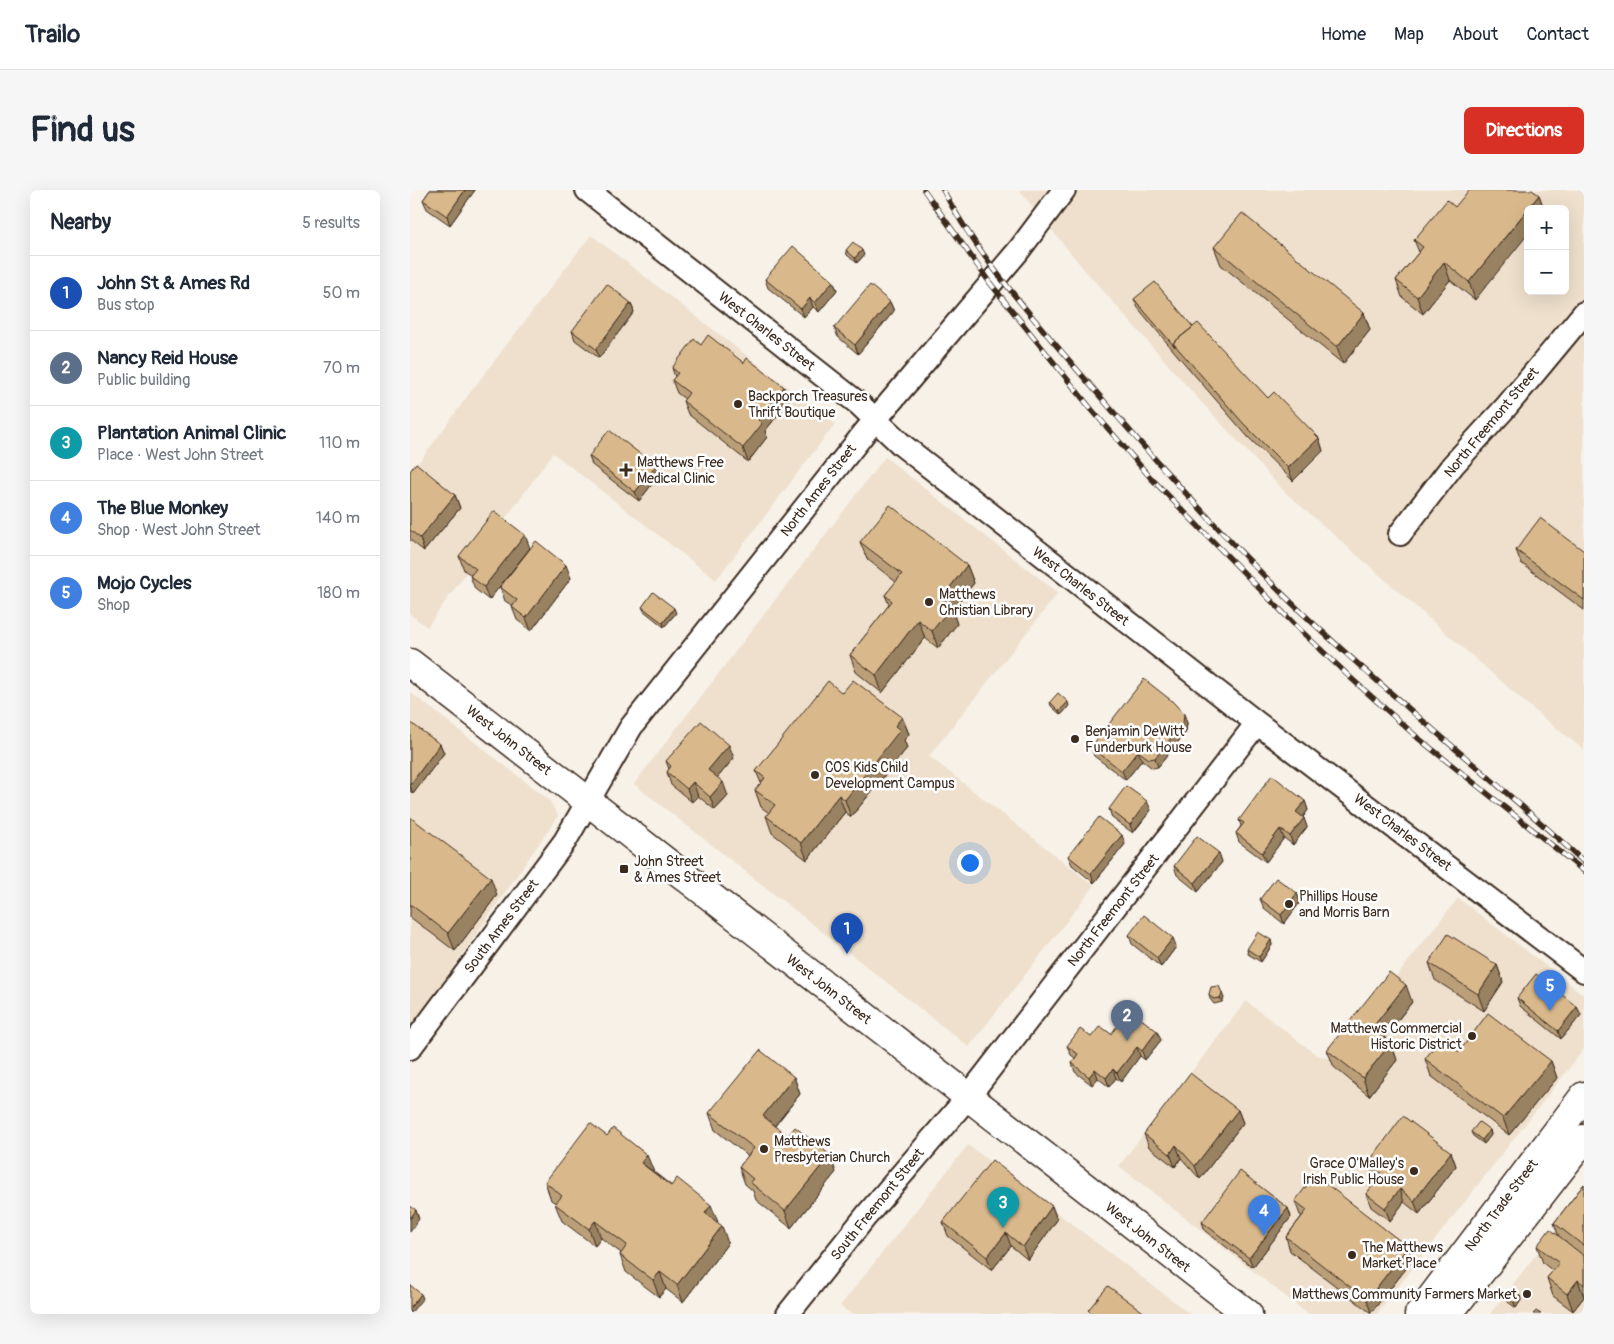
<!DOCTYPE html>
<meta charset="utf-8">
<style>
:root{--surface:#fff;--page:#f6f6f7;--text:#1f2937;--muted:#747a83;--line:#e0e1e3;--accent:#d93025}
body{margin:0;font-family:Pangolin,sans-serif;background:var(--page);color:var(--text)}
.controls{position:absolute;right:15px;top:15px;display:grid;overflow:hidden;border-radius:8px;box-shadow:0 5px 20px #0002}
.controls button{width:45px;height:45px;display:grid;place-items:center;padding:0;border:0;border-bottom:1px solid var(--line);background:var(--surface);color:var(--text);font:25px sans-serif}
.you{position:absolute;left:559px;top:672px;width:18px;height:18px;margin:-12px;border:4px solid #fff;border-radius:50%;background:#1a73e8;box-shadow:0 0 0 8px #1a73e833}
.badge{display:grid;place-items:center;width:32px;height:32px;border-radius:50%;background:var(--accent);color:#fff;font-size:16px;font-weight:700}
.pin{position:absolute;translate:-50% -41px;filter:drop-shadow(0 1px 2px #0008)}
.pin::after{content:'';position:absolute;top:26px;width:18px;height:15px;background:inherit;clip-path:polygon(0 0,100% 0,50% 100%)}
.list{margin:0;padding:0;list-style:none}
h2{display:flex;justify-content:space-between;align-items:center;height:65px;margin:0;padding:0 20px;font-size:21px}
h2 small{font-size:16px;font-weight:400;color:var(--muted)}
.list li{display:grid;grid-template-columns:32px 1fr auto;gap:15px;align-items:center;box-sizing:border-box;height:75px;padding:0 20px;border-top:1px solid var(--line)}
.list b{display:block;font-size:19px;white-space:nowrap}
.list p{margin:0;font-size:16px;white-space:nowrap;color:var(--muted)}
.list em{font-size:16px;font-style:normal;color:var(--muted)}
.map{position:relative;flex:none;width:1174px;height:1124px;overflow:hidden;border-radius:8px}
header{display:flex;align-items:center;gap:30px;box-sizing:border-box;height:70px;padding:0 25px;background:var(--surface);border-bottom:1px solid var(--line)}
header strong{font-size:24px}
nav{display:flex;gap:28px;margin-inline-start:auto;font-size:18px}
.intro{display:flex;align-items:center;justify-content:space-between;box-sizing:border-box;height:120px;padding:0 30px}
h1{margin:0;font-size:35px}
.button{padding:12px 22px;border-radius:8px;background:var(--accent);color:#fff;font-size:18px;font-weight:700}
main{display:flex;gap:30px;padding:0 30px}
aside{flex:1;background:var(--surface);border-radius:8px;box-shadow:0 5px 20px #0002}
.map>svg:first-child{display:block}
.built{fill:#eee0cc;fill-rule:evenodd}
.lines{fill:none;stroke-linecap:round;stroke-linejoin:round}
.street-casing{stroke:#3b2a1e;stroke-width:26}
.secondary-casing{stroke:#3b2a1e;stroke-width:31}
.street{stroke:#fff;stroke-width:22}
.secondary{stroke:#fff;stroke-width:28}
.rail-casing{stroke:#3b2a1e;stroke-width:5.5}
.rail{stroke:#fff;stroke-width:4;stroke-dasharray:11;stroke-linecap:butt}
.wall{fill:#bb9f78;stroke:#3b2a1e}
.shaded-wall{fill:#988262;stroke:#3b2a1e}
.building{fill:#d9b98c;stroke:#3b2a1e}
.poi-dot{fill:#3b2a1e;stroke:#fff;stroke-width:2}
.labels{text-anchor:middle;stroke-width:5;stroke-linejoin:round;paint-order:stroke}
.street-label{font-size:14px;fill:#3b2a1e;stroke:#fff}
.poi-label{font-size:14px;fill:#3b2a1e;stroke:#fff;text-anchor:start}
</style>
<header>
<strong>Trailo</strong>
<nav><a>Home</a><a>Map</a><a>About</a><a>Contact</a></nav>
</header>
<div class="intro"><h1>Find us</h1><a class="button">Directions</a></div>
<main>
<aside>
<h2>Nearby<small>5 results</small></h2>
<ul class="list">
<li><span class="badge" style="background:#1a4fb4">1</span><div><b>John St &amp; Ames Rd</b><p>Bus stop</p></div><em>50 m</em></li>
<li><span class="badge" style="background:#5c6f8a">2</span><div><b>Nancy Reid House</b><p>Public building</p></div><em>70 m</em></li>
<li><span class="badge" style="background:#0f9aa8">3</span><div><b>Plantation Animal Clinic</b><p>Place · West John Street</p></div><em>110 m</em></li>
<li><span class="badge" style="background:#3f7fe0">4</span><div><b>The Blue Monkey</b><p>Shop · West John Street</p></div><em>140 m</em></li>
<li><span class="badge" style="background:#3f7fe0">5</span><div><b>Mojo Cycles</b><p>Shop</p></div><em>180 m</em></li>
</ul>
</aside>
<div class="map">
<svg width="1174" height="1124" viewBox="0 0 1174 1124">
<rect width="100%" height="100%" fill="#f7f1e8"/>
<filter id="ink" filterUnits="userSpaceOnUse"><feTurbulence type="fractalNoise" baseFrequency=".02" numOctaves="2"/><feDisplacementMap in="SourceGraphic" scale="10" xChannelSelector="R" yChannelSelector="G"/><feConvolveMatrix kernelMatrix="1 2 1 2 8 2 1 2 1" color-interpolation-filters="sRGB"/></filter>
<g filter="url(#ink)">
<path class="built" d="M 609,0 L 1174,0 L 1174,560 L 1131,526 L 876,303 L 792,213 L 673,78 ZM 1118,19 L 1155,19 L 1155,101 L 1118,101 Z
M 181,45 L 425,234 L 306,390 L 143,263 L 17,437 L 0,424 L 0,285 L 62,200 Z
M 475,267 L 648,403 L 519,566 L 684,696 L 559,857 L 224,594 Z
M 0,502 L 139,610 L 148,626 L 0,840 Z
M 1048,708 L 1174,805 L 1174,859 L 967,1124 L 898,1124 L 709,976 L 836,811 L 907,865 L 922,869 Z
M 558,955 L 780,1124 L 441,1124 L 430,1116 Z
M 1174,1002 L 1174,1124 L 1080,1124 L 1110,1085 Z"/>
<g class="lines">
<defs>
<path id="street" d="M 177,0 L 449,214 L 492,255 L 847,533 L 1174,781
M 990,344 L 1043,275 L 1096,217 L 1174,123
M 0,858 L 155,651 L 221,537 L 455,242 L 609,60 L 654,0
M 378,1124 L 456,1026 L 558,907 L 847,533"/>
<path id="secondary" d="M 0,473 L 838,1124
M 1009,1124 L 1174,906
M 1038,1124 L 1174,949"/>
</defs>
<use href="#street" class="street-casing"/>
<use href="#secondary" class="secondary-casing"/>
<use href="#street" class="street"/>
<use href="#secondary" class="secondary"/>
<defs>
<path id="rail" d="M 514,0 L 580,93 L 682,220 L 740,287 L 889,439 L 943,490 L 1008,548 L 1174,681
M 533,0 C 567,65 622,127 670,183 C 739,264 810,344 886,417 C 979,506 1080,585 1174,672"/>
</defs>
<use href="#rail" class="rail-casing"/>
<use href="#rail" class="rail"/>
</g>
<path class="wall" d="M 20,0 L 65,0 L 40,35 L 17,19 L 13,10 Z
M 1129,5 L 1134,19 L 1118,19 L 1065,110 L 1040,90 L 1013,124 L 992,107 L 986,90 L 1009,62 L 1004,50 L 1045,17 Z
M 804,57 L 954,123 L 960,140 L 933,174 L 811,75 Z
M 436,60 L 454,65 L 447,73 L 437,65 Z
M 355,89 L 423,91 L 427,100 L 409,122 L 403,117 L 394,127 L 358,98 Z
M 724,109 L 783,137 L 858,208 L 909,248 L 913,261 L 883,291 L 838,247 L 768,166 L 728,118 Z
M 480,112 L 484,121 L 448,164 L 428,147 L 424,138 Z
M 221,113 L 224,122 L 189,168 L 165,150 L 162,141 Z
M 291,155 L 334,173 L 374,197 L 379,211 L 355,241 L 357,247 L 338,272 L 278,224 L 273,211 L 275,209 L 267,203 L 262,190 L 265,187 L 262,178 Z
M 179,266 L 246,276 L 249,285 L 229,311 L 182,275 Z
M 0,281 L 45,305 L 50,318 L 14,361 L 0,350 Z
M 450,352 L 557,375 L 564,393 L 542,420 L 547,434 L 528,458 L 515,448 L 472,503 L 446,482 L 440,465 L 479,415 L 475,405 L 486,392 L 457,369 Z
M 120,358 L 79,410 L 65,399 L 60,386 L 61,385 L 54,380 L 49,366 Z
M 1106,360 L 1174,361 L 1174,420 L 1111,373 Z
M 161,388 L 121,441 L 107,430 L 102,417 L 103,416 L 95,411 L 90,397 Z
M 232,417 L 266,423 L 254,437 L 234,421 Z
M 432,503 L 492,527 L 499,544 L 494,550 L 497,558 L 441,627 L 435,622 L 397,670 L 362,643 L 356,626 L 359,623 L 351,617 L 345,600 L 351,593 L 346,581 Z
M 640,512 L 659,516 L 651,525 L 641,516 Z
M 774,524 L 777,533 L 776,542 L 748,577 L 742,578 L 732,570 L 716,590 L 684,566 L 681,557 Z
M 0,535 L 30,554 L 34,563 L 3,604 L 0,601 Z
M 324,568 L 307,588 L 318,606 L 305,620 L 288,606 L 282,612 L 261,595 L 257,582 L 259,579 L 256,571 Z
M 895,611 L 898,620 L 893,627 L 897,637 L 883,655 L 874,648 L 856,672 L 829,652 L 826,643 L 831,636 L 829,630 Z
M 699,619 L 741,620 L 723,643 L 702,628 Z
M 0,627 L 87,705 L 45,761 L 0,727 Z
M 715,654 L 684,693 L 662,675 L 658,666 Z
M 809,663 L 812,672 L 788,702 L 767,685 L 764,676 Z
M 887,703 L 890,712 L 874,734 L 854,718 L 850,709 Z
M 719,745 L 766,757 L 751,777 L 722,754 Z
M 861,750 L 862,755 L 851,772 L 838,764 L 837,759 Z
M 1019,773 L 1087,775 L 1093,792 L 1074,821 L 1025,790 Z
M 799,804 L 814,808 L 812,812 L 804,814 L 800,809 Z
M 1107,808 L 1167,817 L 1171,825 L 1151,849 L 1110,816 Z
M 1002,812 L 974,848 L 981,853 L 987,870 L 959,906 L 924,877 L 917,860 Z
M 721,840 L 751,850 L 735,870 L 730,866 L 711,892 L 706,888 L 699,897 L 688,888 L 682,895 L 665,882 L 662,873 L 665,868 L 661,865 L 657,856 L 681,847 L 701,844 Z
M 1049,862 L 1141,871 L 1147,888 L 1099,945 L 1021,886 L 1015,869 Z
M 384,887 L 390,904 L 365,936 L 426,982 L 381,1038 L 346,1010 L 343,1001 L 335,994 L 329,977 L 338,966 L 305,940 L 299,923 Z
M 828,920 L 833,933 L 790,989 L 771,968 L 765,977 L 739,957 L 734,944 Z
M 1080,940 L 1081,945 L 1074,954 L 1063,946 L 1061,942 Z
M 1041,962 L 1046,976 L 1009,1024 L 994,1012 L 980,1031 L 961,1017 L 956,1004 L 967,990 L 962,986 L 958,973 Z
M 244,982 L 308,1032 L 307,1033 L 318,1053 L 273,1112 L 256,1099 L 249,1107 L 216,1082 L 210,1065 L 211,1063 L 191,1048 L 185,1056 L 152,1031 L 145,1014 L 146,1013 L 141,1010 L 135,992 Z
M 1174,994 L 1174,1107 L 1163,1121 L 1143,1106 L 1137,1088 L 1143,1081 L 1133,1073 L 1127,1056 L 1149,1047 L 1144,1033 Z
M 885,1011 L 1003,1070 L 961,1123 L 880,1061 L 876,1047 L 892,1026 L 890,1025 Z
M 642,1016 L 647,1030 L 618,1070 L 601,1056 L 582,1080 L 538,1046 L 533,1032 Z
M 878,1018 L 881,1027 L 843,1077 L 795,1041 L 792,1032 Z
M 1110,1106 L 1111,1110 L 1106,1118 L 1098,1112 L 1096,1107 Z"/>
<path class="shaded-wall" d="M 55,0 L 65,0 L 40,35 L 37,26 Z
M 1129,5 L 1134,19 L 1118,19 Z
M 1118,19 L 1118,44 L 1065,110 L 1059,92 Z
M 452,60 L 454,65 L 447,73 L 445,68 Z
M 1034,72 L 1040,90 L 1013,124 L 1007,107 Z
M 423,91 L 427,100 L 409,122 L 405,113 Z
M 400,108 L 403,117 L 394,127 L 391,119 Z
M 480,112 L 484,121 L 448,164 L 445,155 Z
M 221,113 L 224,122 L 189,168 L 186,159 Z
M 954,123 L 960,140 L 933,174 L 927,157 Z
M 374,197 L 379,211 L 355,241 L 357,247 L 338,272 L 333,258 L 348,230 Z
M 909,248 L 913,261 L 883,291 L 878,278 Z
M 246,276 L 249,285 L 229,311 L 225,302 Z
M 45,305 L 50,318 L 14,361 L 10,348 Z
M 115,345 L 120,358 L 79,410 L 74,397 Z
M 156,375 L 161,388 L 121,441 L 116,428 Z
M 557,375 L 564,393 L 542,420 L 547,434 L 528,458 L 522,441 L 531,409 Z
M 264,418 L 266,423 L 254,437 L 253,433 Z
M 508,430 L 515,448 L 472,503 L 466,485 Z
M 658,512 L 659,516 L 651,525 L 649,521 Z
M 774,524 L 777,533 L 776,542 L 748,577 L 745,568 Z
M 492,527 L 499,544 L 494,550 L 497,558 L 441,627 L 435,610 L 485,536 Z
M 30,554 L 34,563 L 3,604 L 0,595 Z
M 319,555 L 324,568 L 303,593 L 298,580 Z
M 728,561 L 732,570 L 716,590 L 712,581 Z
M 283,592 L 288,606 L 282,612 L 277,599 Z
M 313,592 L 318,606 L 305,620 L 300,607 Z
M 429,605 L 435,622 L 397,670 L 391,653 Z
M 737,611 L 741,620 L 723,643 L 720,635 Z
M 895,611 L 898,620 L 890,631 L 886,622 Z
M 894,628 L 897,637 L 883,655 L 880,646 Z
M 870,639 L 874,648 L 856,672 L 852,663 Z
M 712,645 L 715,654 L 684,693 L 681,684 Z
M 809,663 L 812,672 L 788,702 L 785,693 Z
M 81,688 L 87,705 L 45,761 L 38,743 Z
M 887,703 L 890,712 L 874,734 L 871,725 Z
M 763,748 L 766,757 L 751,777 L 747,768 Z
M 861,750 L 862,755 L 851,772 L 849,767 Z
M 1087,775 L 1093,792 L 1074,821 L 1068,804 Z
M 996,795 L 1002,812 L 968,855 L 962,838 Z
M 812,803 L 814,808 L 812,812 L 810,808 Z
M 1167,817 L 1171,825 L 1151,849 L 1148,841 Z
M 747,841 L 751,850 L 735,870 L 732,861 Z
M 981,853 L 987,870 L 959,906 L 953,888 Z
M 727,857 L 730,866 L 711,892 L 707,883 Z
M 1141,871 L 1147,888 L 1099,945 L 1093,928 Z
M 685,879 L 688,888 L 682,895 L 679,887 Z
M 703,879 L 706,888 L 699,897 L 696,888 Z
M 384,887 L 390,904 L 359,943 L 353,926 Z
M 828,920 L 833,933 L 790,989 L 785,976 Z
M 1080,940 L 1081,945 L 1074,954 L 1072,950 Z
M 766,955 L 771,968 L 765,977 L 760,964 Z
M 1041,962 L 1046,976 L 1009,1024 L 1004,1011 Z
M 237,965 L 244,982 L 231,973 Z
M 420,965 L 426,982 L 381,1038 L 375,1021 Z
M 990,999 L 994,1012 L 980,1031 L 975,1018 Z
M 301,1015 L 308,1032 L 301,1040 L 295,1023 Z
M 642,1016 L 647,1030 L 618,1070 L 613,1057 Z
M 878,1018 L 881,1027 L 843,1077 L 839,1068 Z
M 6,1020 L 9,1029 L 0,1042 L 0,1029 Z
M 185,1031 L 191,1048 L 185,1056 L 179,1039 Z
M 312,1036 L 318,1053 L 273,1112 L 267,1095 Z
M 596,1043 L 601,1056 L 582,1080 L 577,1067 Z
M 998,1057 L 1003,1070 L 961,1123 L 957,1110 Z
M 250,1082 L 256,1099 L 249,1107 L 243,1090 Z
M 1168,1090 L 1174,1107 L 1163,1121 L 1157,1104 Z
M 11,1104 L 13,1108 L 0,1124 L 0,1118 Z
M 1110,1106 L 1111,1110 L 1106,1118 L 1104,1113 Z"/>
<path class="building" d="M 20,0 L 55,0 L 37,26 L 13,10 Z
M 1059,0 L 1122,0 L 1129,5 L 1059,92 L 1034,72 L 1007,107 L 986,90 L 1013,57 L 1004,50 L 1037,10 L 1045,17 Z
M 832,23 L 954,123 L 927,157 L 804,57 Z
M 443,52 L 452,60 L 445,68 L 436,60 Z
M 383,56 L 423,91 L 405,113 L 400,108 L 391,119 L 355,89 Z
M 745,92 L 783,137 L 763,153 L 765,157 L 724,109 Z
M 197,94 L 221,113 L 186,159 L 162,141 Z
M 460,95 L 480,112 L 445,155 L 424,138 Z
M 788,133 L 858,208 L 864,202 L 909,248 L 878,278 L 833,233 L 763,153 Z
M 298,145 L 334,173 L 337,168 L 374,197 L 348,230 L 352,234 L 333,258 L 273,211 L 279,203 L 262,190 L 268,183 L 262,178 L 284,149 L 291,155 Z
M 199,240 L 246,276 L 225,302 L 179,266 Z
M 6,273 L 45,305 L 10,348 L 0,340 L 0,281 Z
M 480,315 L 557,375 L 531,409 L 541,417 L 522,441 L 508,430 L 466,485 L 440,465 L 482,411 L 475,405 L 492,384 L 450,352 Z
M 84,321 L 115,345 L 74,397 L 60,386 L 66,379 L 49,366 Z
M 1130,328 L 1174,361 L 1174,410 L 1106,360 Z
M 126,351 L 156,375 L 116,428 L 102,417 L 107,410 L 90,397 Z
M 243,402 L 264,418 L 253,433 L 232,417 Z
M 734,489 L 762,511 L 774,524 L 773,533 L 745,568 L 739,569 L 728,561 L 712,581 L 681,557 Z
M 443,490 L 492,527 L 485,536 L 490,540 L 435,610 L 429,605 L 391,653 L 356,626 L 365,615 L 345,600 L 355,588 L 346,581 L 418,491 L 432,503 Z
M 648,503 L 658,512 L 649,521 L 640,512 Z
M 291,531 L 319,555 L 298,580 L 313,592 L 300,607 L 283,592 L 277,599 L 257,582 L 261,576 L 256,571 Z
M 1,533 L 30,554 L 0,595 L 0,535 Z
M 862,585 L 895,611 L 886,622 L 894,628 L 880,646 L 870,639 L 852,663 L 826,643 L 834,633 L 829,630 Z
M 716,596 L 737,611 L 720,635 L 699,619 Z
M 0,627 L 81,688 L 38,743 L 0,714 Z
M 689,627 L 712,645 L 681,684 L 658,666 Z
M 787,646 L 809,663 L 785,693 L 764,676 Z
M 866,688 L 887,703 L 871,725 L 850,709 Z
M 734,725 L 763,748 L 747,768 L 719,745 Z
M 848,742 L 861,750 L 849,767 L 837,759 Z
M 1038,744 L 1087,775 L 1068,804 L 1019,773 Z
M 979,782 L 996,795 L 962,838 L 981,853 L 953,888 L 917,860 Z
M 1126,784 L 1167,817 L 1148,841 L 1107,808 Z
M 809,796 L 812,803 L 810,808 L 803,809 L 799,804 L 801,797 Z
M 1078,823 L 1141,871 L 1093,928 L 1015,869 L 1031,848 L 1049,862 Z
M 730,828 L 747,841 L 732,861 L 727,857 L 707,883 L 703,879 L 696,888 L 685,879 L 679,887 L 662,873 L 668,864 L 657,856 L 670,839 L 681,847 L 690,836 L 701,844 L 710,832 L 721,840 Z
M 350,860 L 384,887 L 353,926 L 378,946 L 385,937 L 420,965 L 375,1021 L 340,992 L 343,989 L 329,977 L 344,958 L 299,923 Z
M 780,883 L 828,920 L 785,976 L 766,955 L 760,964 L 734,944 Z
M 993,926 L 1041,962 L 1004,1011 L 990,999 L 975,1018 L 956,1004 L 972,984 L 958,973 Z
M 1069,932 L 1080,940 L 1072,950 L 1061,942 Z
M 180,933 L 197,946 L 203,938 L 237,965 L 231,973 L 261,996 L 267,988 L 301,1015 L 295,1023 L 312,1036 L 267,1095 L 250,1082 L 243,1090 L 210,1065 L 217,1055 L 185,1031 L 179,1039 L 145,1014 L 152,1006 L 135,992 Z
M 582,970 L 642,1016 L 613,1057 L 596,1043 L 577,1067 L 533,1032 Z
M 830,981 L 878,1018 L 839,1068 L 792,1032 Z
M 905,985 L 998,1057 L 957,1110 L 876,1047 L 897,1020 L 885,1011 Z
M 1174,994 L 1174,1056 L 1144,1033 Z
M 0,1016 L 6,1020 L 0,1029 Z
M 1140,1039 L 1174,1066 L 1174,1095 L 1168,1090 L 1157,1104 L 1137,1088 L 1149,1073 L 1127,1056 Z
M 0,1095 L 11,1104 L 0,1118 Z
M 698,1096 L 736,1124 L 682,1124 L 678,1120 Z
M 1102,1100 L 1110,1106 L 1104,1113 L 1096,1107 Z
M 1126,1121 L 1131,1124 L 1123,1124 Z"/>
</g>
<g class="poi-dot">
<circle cx="328" cy="214" r="5"/>
<path d="M213.5 272.5h5v5h5v5h-5v5h-5v-5h-5v-5h5z"/>
<circle cx="519" cy="412" r="5"/>
<circle cx="665" cy="549" r="5"/>
<circle cx="405" cy="585" r="5"/>
<rect x="209" y="674" width="10" height="10" rx="2.5"/>
<circle cx="879" cy="714" r="5"/>
<circle cx="1062" cy="846" r="5"/>
<circle cx="354" cy="959" r="5"/>
<circle cx="1004" cy="981" r="5"/>
<circle cx="942" cy="1065" r="5"/>
<circle cx="1117" cy="1104" r="5"/>
</g>
<g class="labels">
<g class="street-label">
<text transform="translate(357 141) rotate(38)" y="5">West Charles Street</text>
<text transform="translate(1081 232) rotate(-50)" y="5">North Freemont Street</text>
<text transform="translate(408 300) rotate(-52)" y="5">North Ames Street</text>
<text transform="translate(671 396) rotate(38)" y="5">West Charles Street</text>
<text transform="translate(99 550) rotate(38)" y="5">West John Street</text>
<text transform="translate(993 642) rotate(37)" y="5">West Charles Street</text>
<text transform="translate(703 720) rotate(-52)" y="5">North Freemont Street</text>
<text transform="translate(91 736) rotate(-53)" y="5">South Ames Street</text>
<text transform="translate(419 799) rotate(38)" y="5">West John Street</text>
<text transform="translate(467 1014) rotate(-51)" y="5">South Freemont Street</text>
<text transform="translate(1091 1015) rotate(-53)" y="5">North Trade Street</text>
<text transform="translate(738 1047) rotate(38)" y="5">West John Street</text>
</g>
<g class="poi-label">
<text x="338" y="211">Backporch Treasures<tspan x="338" dy="16">Thrift Boutique</tspan></text>
<text x="227" y="277">Matthews Free<tspan x="227" dy="16">Medical Clinic</tspan></text>
<text x="529" y="409">Matthews<tspan x="529" dy="16">Christian Library</tspan></text>
<text x="675" y="546">Benjamin DeWitt<tspan x="675" dy="16">Funderburk House</tspan></text>
<text x="415" y="582">COS Kids Child<tspan x="415" dy="16">Development Campus</tspan></text>
<text x="224" y="676">John Street<tspan x="224" dy="16">&amp; Ames Street</tspan></text>
<text x="889" y="711">Phillips House<tspan x="889" dy="16">and Morris Barn</tspan></text>
<text x="1052" y="843" text-anchor="end">Matthews Commercial<tspan x="1052" dy="16">Historic District</tspan></text>
<text x="364" y="956">Matthews<tspan x="364" dy="16">Presbyterian Church</tspan></text>
<text x="994" y="978" text-anchor="end">Grace O'Malley's<tspan x="994" dy="16">Irish Public House</tspan></text>
<text x="952" y="1062">The Matthews<tspan x="952" dy="16">Market Place</tspan></text>
<text x="1107" y="1109" text-anchor="end">Matthews Community Farmers Market</text>
</g>
</g>
</svg>
<div class="controls">
<button>+</button>
<button>−</button>
</div>
<div class="you"></div>
<div class="pin badge" style="left:437px;top:764px;background:#1a4fb4">1</div>
<div class="pin badge" style="left:717px;top:851px;background:#5c6f8a">2</div>
<div class="pin badge" style="left:593px;top:1038px;background:#0f9aa8">3</div>
<div class="pin badge" style="left:854px;top:1046px;background:#3f7fe0">4</div>
<div class="pin badge" style="left:1140px;top:821px;background:#3f7fe0">5</div>
</div>
</main>
